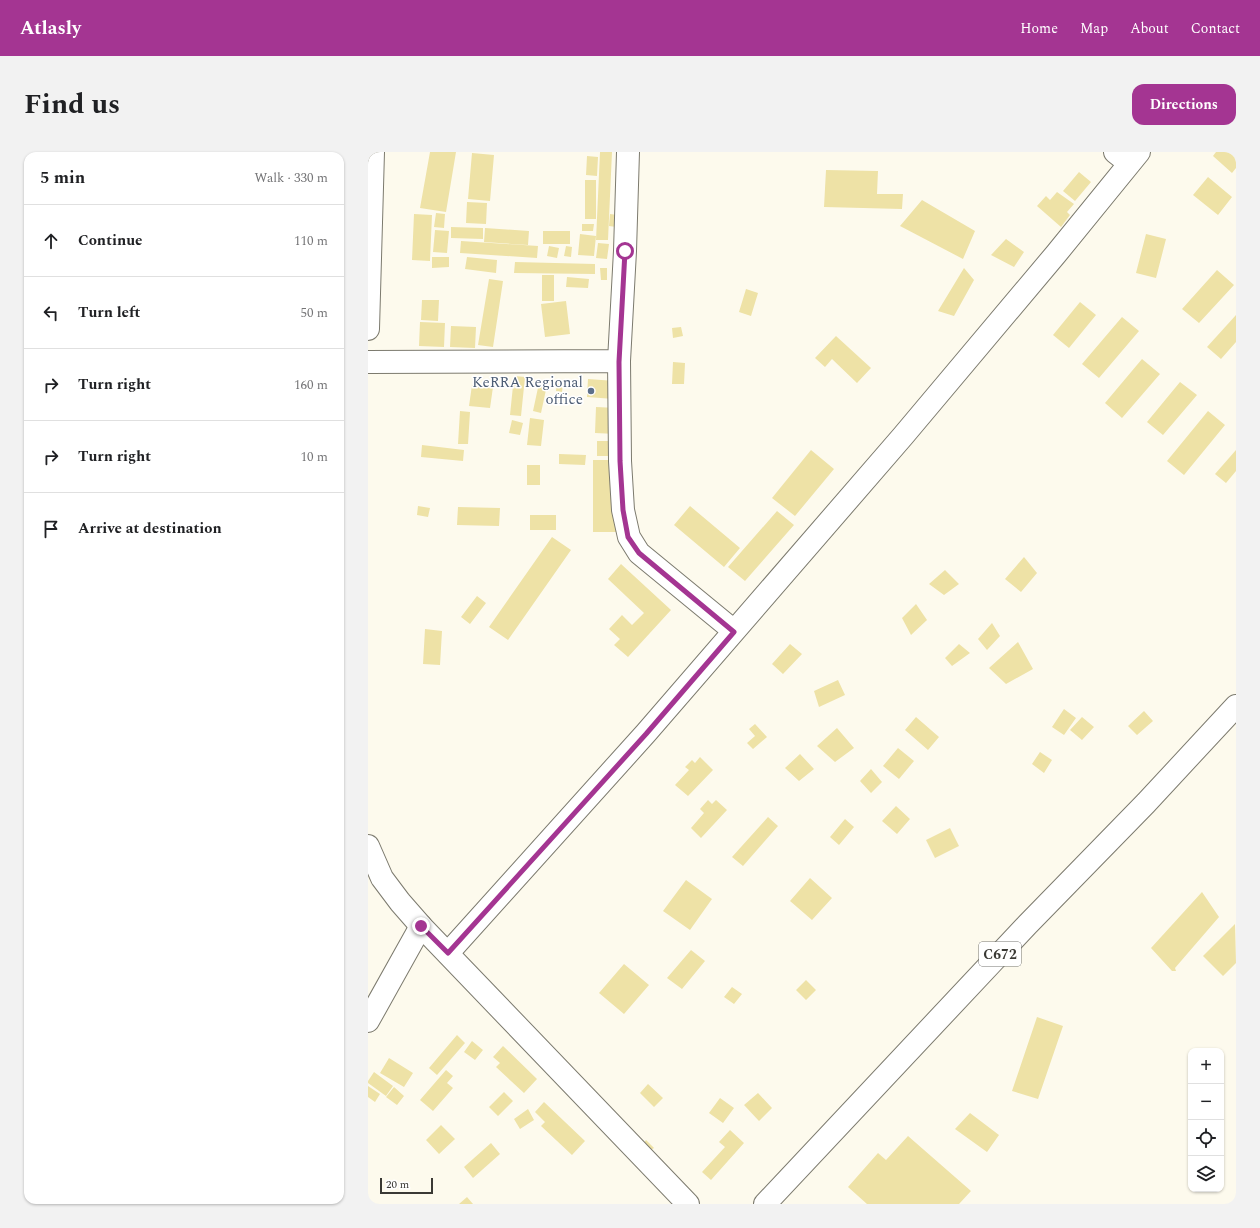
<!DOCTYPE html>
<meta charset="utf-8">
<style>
:root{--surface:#fff;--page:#f2f2f2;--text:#202124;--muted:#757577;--line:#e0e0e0;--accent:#a43592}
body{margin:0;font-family:Spectral,serif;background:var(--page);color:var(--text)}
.controls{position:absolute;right:12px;bottom:12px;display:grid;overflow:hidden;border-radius:8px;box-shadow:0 1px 3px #0004}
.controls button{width:36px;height:36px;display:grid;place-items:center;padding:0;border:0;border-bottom:1px solid var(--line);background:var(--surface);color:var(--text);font:20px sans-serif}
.scale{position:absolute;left:12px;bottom:10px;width:53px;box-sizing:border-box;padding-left:4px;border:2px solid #3a3934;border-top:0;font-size:11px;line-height:14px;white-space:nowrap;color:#3a3934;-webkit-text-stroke:3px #fff;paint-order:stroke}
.stop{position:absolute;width:12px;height:12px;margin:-9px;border:3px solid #a43592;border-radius:50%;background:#fff}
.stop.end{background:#a43592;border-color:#fff;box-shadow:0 1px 4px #0008}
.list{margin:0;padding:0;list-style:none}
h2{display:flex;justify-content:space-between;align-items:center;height:52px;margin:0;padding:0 16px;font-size:17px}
h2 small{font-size:13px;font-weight:400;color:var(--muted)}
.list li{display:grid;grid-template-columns:26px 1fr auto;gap:12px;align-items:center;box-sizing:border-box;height:72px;padding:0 16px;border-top:1px solid var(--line)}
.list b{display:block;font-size:15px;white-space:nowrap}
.list em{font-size:13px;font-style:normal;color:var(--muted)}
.icon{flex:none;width:22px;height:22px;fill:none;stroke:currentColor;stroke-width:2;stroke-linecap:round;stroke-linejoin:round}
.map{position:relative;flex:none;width:868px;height:1052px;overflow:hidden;border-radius:12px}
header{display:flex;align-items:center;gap:24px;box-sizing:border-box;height:56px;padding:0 20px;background:var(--accent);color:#fff}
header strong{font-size:19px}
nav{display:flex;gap:22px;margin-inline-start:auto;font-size:14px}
.intro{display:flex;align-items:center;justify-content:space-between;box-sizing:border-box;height:96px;padding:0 24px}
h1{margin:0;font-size:28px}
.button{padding:10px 18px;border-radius:12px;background:var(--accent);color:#fff;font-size:14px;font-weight:700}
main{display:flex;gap:24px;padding:0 24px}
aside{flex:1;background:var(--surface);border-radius:12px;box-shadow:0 1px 3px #0004}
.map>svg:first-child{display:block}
.building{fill:#eee2a6}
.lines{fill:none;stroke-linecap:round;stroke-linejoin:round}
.minor-casing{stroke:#7c7a6e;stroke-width:24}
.major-casing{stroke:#7c7a6e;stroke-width:24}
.minor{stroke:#fff;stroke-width:22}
.major{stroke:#fff;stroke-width:22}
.route{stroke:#a43592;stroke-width:5}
.service-dot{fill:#5c6f8a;stroke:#fff;stroke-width:1.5}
.labels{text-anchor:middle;stroke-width:3;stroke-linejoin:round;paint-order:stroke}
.shield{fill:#fff;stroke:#757471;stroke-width:1}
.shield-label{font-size:14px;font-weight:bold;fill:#3a3934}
.service-label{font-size:15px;fill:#4e5e75;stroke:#fff;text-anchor:end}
</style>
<header>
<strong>Atlasly</strong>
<nav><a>Home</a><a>Map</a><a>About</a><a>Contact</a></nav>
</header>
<div class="intro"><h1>Find us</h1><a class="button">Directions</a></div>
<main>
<aside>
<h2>5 min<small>Walk · 330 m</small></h2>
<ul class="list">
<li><svg class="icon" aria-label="ahead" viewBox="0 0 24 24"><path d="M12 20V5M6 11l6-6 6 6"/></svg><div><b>Continue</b></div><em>110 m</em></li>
<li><svg class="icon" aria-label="left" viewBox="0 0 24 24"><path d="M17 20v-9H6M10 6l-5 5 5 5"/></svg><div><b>Turn left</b></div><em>50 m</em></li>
<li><svg class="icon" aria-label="right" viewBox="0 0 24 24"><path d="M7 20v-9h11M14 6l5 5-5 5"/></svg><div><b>Turn right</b></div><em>160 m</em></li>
<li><svg class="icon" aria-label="right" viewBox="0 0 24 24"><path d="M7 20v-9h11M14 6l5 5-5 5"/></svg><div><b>Turn right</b></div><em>10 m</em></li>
<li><svg class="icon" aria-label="arrive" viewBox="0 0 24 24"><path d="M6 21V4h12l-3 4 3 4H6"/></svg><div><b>Arrive at destination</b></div></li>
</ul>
</aside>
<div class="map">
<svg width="868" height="1052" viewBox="0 0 868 1052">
<rect width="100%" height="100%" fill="#fdfaed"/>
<path class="building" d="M 62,0 L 88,0 L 78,60 L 52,56 Z
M 232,0 L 244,0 L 240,88 L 228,88 Z
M 848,0 L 868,0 L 868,16 L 864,21 L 845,4 Z
M 104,1 L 126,3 L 122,49 L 100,47 Z
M 219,4 L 230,5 L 229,24 L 218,23 Z
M 458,18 L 510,19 L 509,42 L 535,42 L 534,57 L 456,55 Z
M 711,20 L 723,30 L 707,49 L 695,39 Z
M 840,25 L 864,45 L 850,63 L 825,43 Z
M 217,28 L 228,28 L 228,67 L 217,67 Z
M 689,40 L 706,52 L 699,60 L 702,63 L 693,75 L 669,54 L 678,44 L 682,48 Z
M 554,48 L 607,79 L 595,107 L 532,74 Z
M 99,50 L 119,51 L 118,72 L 98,71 Z
M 68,61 L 77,62 L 76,76 L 66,75 Z
M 46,62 L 64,63 L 62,109 L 44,108 Z
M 242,62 L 257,64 L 256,76 L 241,74 Z
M 214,72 L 226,72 L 225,79 L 214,79 Z
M 83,75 L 115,76 L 115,87 L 83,86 Z
M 117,76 L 161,79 L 160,93 L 116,90 Z
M 67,78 L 81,79 L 79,101 L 65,100 Z
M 175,79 L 202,79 L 202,92 L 175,92 Z
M 212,82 L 228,84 L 226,104 L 210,103 Z
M 778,82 L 798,87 L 788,126 L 768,121 Z
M 638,87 L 656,100 L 646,115 L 623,103 Z
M 93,89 L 170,94 L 169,106 L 92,101 Z
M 230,91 L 241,92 L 239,107 L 228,106 Z
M 181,94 L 191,96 L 189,106 L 179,104 Z
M 198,94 L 204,95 L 203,105 L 196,104 Z
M 64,105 L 81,105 L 81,115 L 64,116 Z
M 99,105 L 129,108 L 128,121 L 97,117 Z
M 147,110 L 227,112 L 227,122 L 146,121 Z
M 232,116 L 239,116 L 239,128 L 233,128 Z
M 596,116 L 606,128 L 586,164 L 570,159 Z
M 849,118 L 866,133 L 831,171 L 814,157 Z
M 174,123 L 186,123 L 186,149 L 174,149 Z
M 199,125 L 221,127 L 220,136 L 198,135 Z
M 121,127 L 135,129 L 125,195 L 110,193 Z
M 378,137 L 390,141 L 383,164 L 371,160 Z
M 54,148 L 71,148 L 70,169 L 53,168 Z
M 198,149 L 202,182 L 177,185 L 173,152 Z
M 712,150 L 728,163 L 701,196 L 685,183 Z
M 868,163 L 868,190 L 853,207 L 839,195 Z
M 754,165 L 771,179 L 731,226 L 714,212 Z
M 52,170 L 77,171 L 76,195 L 51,194 Z
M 83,174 L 108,175 L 107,196 L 82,195 Z
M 313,175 L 315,184 L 305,186 L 304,176 Z
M 468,184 L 503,216 L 489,231 L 464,207 L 457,215 L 447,206 Z
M 774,207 L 792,222 L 754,266 L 737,251 Z
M 305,210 L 317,211 L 316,232 L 304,232 Z
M 146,224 L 157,225 L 153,264 L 142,263 Z
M 220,227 L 247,229 L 246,247 L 219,245 Z
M 812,230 L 829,243 L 795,283 L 779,270 Z
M 171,231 L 179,233 L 173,261 L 165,259 Z
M 189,232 L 195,232 L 194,240 L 188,239 Z
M 104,233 L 125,235 L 122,256 L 101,254 Z
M 228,255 L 249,256 L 248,282 L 227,281 Z
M 92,259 L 102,260 L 100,292 L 90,292 Z
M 840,259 L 857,273 L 816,323 L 799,309 Z
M 162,266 L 176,268 L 173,294 L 159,293 Z
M 144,268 L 155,271 L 152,283 L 141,281 Z
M 229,289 L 246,289 L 246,304 L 229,304 Z
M 54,293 L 96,298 L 95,309 L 53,305 Z
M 443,298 L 466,317 L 427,364 L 404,346 Z
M 868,298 L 868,319 L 858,331 L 847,322 Z
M 191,302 L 218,303 L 217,313 L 191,312 Z
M 225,308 L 248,308 L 248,380 L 225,380 Z
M 159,313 L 172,313 L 172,333 L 159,333 Z
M 50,354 L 62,356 L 60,365 L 49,363 Z
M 322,354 L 372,396 L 356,415 L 306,373 Z
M 90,355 L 132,356 L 131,374 L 89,373 Z
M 409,359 L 426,373 L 377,429 L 360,415 Z
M 162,363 L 188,363 L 188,378 L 162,378 Z
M 184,385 L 203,398 L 140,488 L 121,475 Z
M 656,405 L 669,421 L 653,440 L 637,427 Z
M 253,412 L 303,458 L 260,505 L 246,493 L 252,487 L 241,477 L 254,463 L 264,473 L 276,461 L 240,427 Z
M 577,418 L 591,432 L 576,443 L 561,432 Z
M 109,444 L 118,451 L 102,472 L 93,465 Z
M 548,452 L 559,468 L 543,483 L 534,466 Z
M 624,471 L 632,484 L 619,498 L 610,487 Z
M 57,477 L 74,479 L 72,513 L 55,512 Z
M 650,490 L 665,517 L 638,532 L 621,516 Z
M 422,492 L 434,502 L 415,522 L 404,512 Z
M 591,492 L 602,501 L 584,514 L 577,506 Z
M 470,528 L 477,543 L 451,555 L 446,539 Z
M 696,557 L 708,566 L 696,583 L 684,575 Z
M 776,559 L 785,569 L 769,583 L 760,574 Z
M 548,565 L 571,585 L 560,598 L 537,578 Z
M 714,565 L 726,575 L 714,588 L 702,578 Z
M 387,572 L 399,585 L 385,597 L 379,591 L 387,584 L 381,577 Z
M 469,576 L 486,596 L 467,610 L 449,594 Z
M 530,596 L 546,609 L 531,627 L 515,614 Z
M 672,600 L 684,608 L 676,621 L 664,612 Z
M 432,602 L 446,617 L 431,629 L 417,616 Z
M 332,605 L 345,618 L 320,644 L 307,633 L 321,618 L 317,615 L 324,608 L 327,611 Z
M 503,617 L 514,630 L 503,641 L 492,629 Z
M 340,648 L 344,652 L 348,648 L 359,658 L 333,686 L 323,676 L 336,661 L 332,657 Z
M 528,654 L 542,667 L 529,682 L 514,669 Z
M 400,665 L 410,674 L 375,714 L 364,705 Z
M 477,667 L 486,675 L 471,693 L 462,685 Z
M 582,676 L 591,694 L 567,706 L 558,688 Z
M 442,726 L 464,746 L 444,768 L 422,749 Z
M 318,728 L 344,747 L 322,778 L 295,759 Z
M 834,740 L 851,765 L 807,816 L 808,819 L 804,819 L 783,796 Z
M 867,772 L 868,811 L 855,824 L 835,804 Z
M 323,798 L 337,809 L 314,837 L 299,826 Z
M 256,812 L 281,833 L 256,862 L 231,841 Z
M 438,828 L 448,838 L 438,848 L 428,838 Z
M 364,835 L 374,842 L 366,852 L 356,845 Z
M 669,865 L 695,874 L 670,947 L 644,939 Z
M 89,883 L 97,891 L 69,923 L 61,916 Z
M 104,889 L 115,898 L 107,908 L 96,900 Z
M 135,894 L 169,927 L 156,941 L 128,915 L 132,911 L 125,905 Z
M 21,906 L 45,921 L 36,935 L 12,921 Z
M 78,918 L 85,924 L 79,931 L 85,936 L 65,959 L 52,948 Z
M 6,920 L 25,934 L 18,944 L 0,931 L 0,929 Z
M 280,932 L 295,946 L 286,955 L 272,941 Z
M 0,934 L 12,942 L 7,950 L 0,945 Z
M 26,935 L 36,944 L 29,953 L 18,945 Z
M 136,940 L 145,949 L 130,964 L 121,955 Z
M 390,941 L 404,956 L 391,969 L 376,953 Z
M 352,946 L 366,956 L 355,971 L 341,961 Z
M 176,950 L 217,989 L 204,1003 L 173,974 L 177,970 L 167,960 Z
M 160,957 L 166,968 L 152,977 L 146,967 Z
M 602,961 L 631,983 L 619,1000 L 587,977 Z
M 73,973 L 87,987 L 71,1002 L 58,988 Z
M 362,978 L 376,991 L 343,1028 L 334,1020 L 357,995 L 351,990 Z
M 540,984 L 603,1039 L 591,1052 L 499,1052 L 480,1035 L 510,1001 L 518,1008 Z
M 278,988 L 286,996 L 281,999 L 275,992 Z
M 123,991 L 132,1002 L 105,1026 L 96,1015 Z
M 99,1045 L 105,1052 L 91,1052 Z"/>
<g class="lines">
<defs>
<path id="minor" d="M 260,0 L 257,99 L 251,209 L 252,309 L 255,358 L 261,385 L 271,401 L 366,479
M 747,0 L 761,11
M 0,210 L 251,209
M 80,801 L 278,581 L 535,284 L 688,102 L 771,0
M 0,869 L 53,774"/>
<path id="major" d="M 0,177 L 5,0
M 0,694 L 14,726 L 32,750 L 53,774 L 320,1052
M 397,1052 L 659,773 L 778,651 L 868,554"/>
</defs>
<use href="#minor" class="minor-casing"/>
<use href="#major" class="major-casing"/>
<use href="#minor" class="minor"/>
<use href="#major" class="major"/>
</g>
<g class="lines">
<path class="route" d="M 53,774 L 80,801 L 278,582 L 366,480 L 271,401 L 260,385 L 255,358 L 252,309 L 251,210 L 257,99"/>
</g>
<circle class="service-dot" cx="223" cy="239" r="4"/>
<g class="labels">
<rect class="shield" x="611" y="790" width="42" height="24" rx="3"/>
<g class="shield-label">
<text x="632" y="807">C672</text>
</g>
<g class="service-label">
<text x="215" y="235">KeRRA Regional<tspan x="215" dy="17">office</tspan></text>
</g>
</g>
</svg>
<div class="controls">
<button>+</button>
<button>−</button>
<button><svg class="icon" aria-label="locate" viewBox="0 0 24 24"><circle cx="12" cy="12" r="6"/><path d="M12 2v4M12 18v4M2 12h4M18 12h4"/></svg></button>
<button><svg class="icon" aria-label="layers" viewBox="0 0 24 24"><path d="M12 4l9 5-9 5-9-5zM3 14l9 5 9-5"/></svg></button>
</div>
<div class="scale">20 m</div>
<div class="stop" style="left:257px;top:99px"></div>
<div class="stop end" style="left:53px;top:774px"></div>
</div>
</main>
